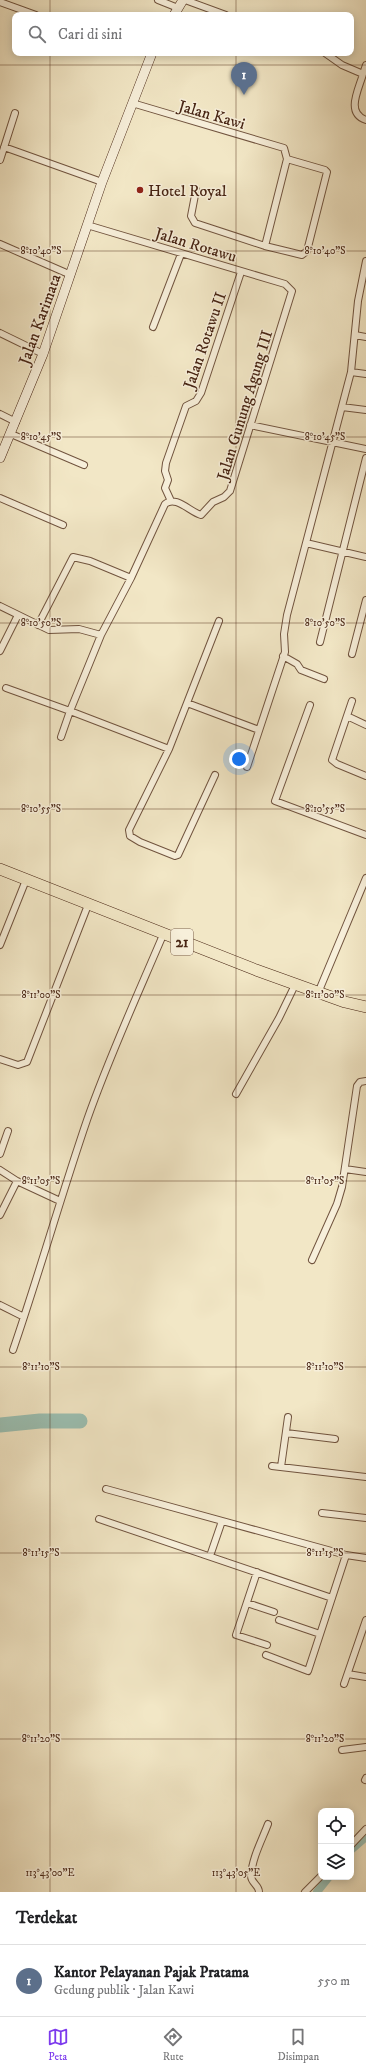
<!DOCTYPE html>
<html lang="id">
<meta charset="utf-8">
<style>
:root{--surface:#fff;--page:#f2f2f2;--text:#202124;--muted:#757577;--line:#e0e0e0;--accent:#7c3aed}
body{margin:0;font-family:"IM FELL DW Pica",serif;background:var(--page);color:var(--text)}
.controls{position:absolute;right:12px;bottom:12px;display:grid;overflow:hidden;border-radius:8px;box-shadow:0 2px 10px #0003}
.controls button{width:36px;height:36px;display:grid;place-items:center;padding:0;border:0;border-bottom:1px solid var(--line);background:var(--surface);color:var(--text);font:20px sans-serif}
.you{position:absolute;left:239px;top:759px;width:14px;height:14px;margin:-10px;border:3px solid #fff;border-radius:50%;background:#1a73e8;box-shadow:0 0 0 6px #1a73e833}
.badge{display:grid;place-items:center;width:26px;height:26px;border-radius:50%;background:var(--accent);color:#fff;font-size:13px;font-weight:700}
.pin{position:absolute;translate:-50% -33px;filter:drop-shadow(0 1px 2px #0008)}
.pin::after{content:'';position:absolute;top:21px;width:14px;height:12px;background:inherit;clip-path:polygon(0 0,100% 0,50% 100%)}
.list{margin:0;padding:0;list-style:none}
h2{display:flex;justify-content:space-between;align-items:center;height:52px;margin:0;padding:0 16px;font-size:17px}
h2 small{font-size:13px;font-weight:400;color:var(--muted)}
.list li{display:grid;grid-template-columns:26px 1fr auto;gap:12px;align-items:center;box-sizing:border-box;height:72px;padding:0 16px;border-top:1px solid var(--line)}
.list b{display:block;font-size:15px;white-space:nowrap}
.list p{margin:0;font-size:13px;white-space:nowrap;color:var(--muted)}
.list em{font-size:13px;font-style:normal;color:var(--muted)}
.icon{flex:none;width:22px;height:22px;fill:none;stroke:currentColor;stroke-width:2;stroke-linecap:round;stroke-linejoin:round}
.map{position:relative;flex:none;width:366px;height:1892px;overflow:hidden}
.search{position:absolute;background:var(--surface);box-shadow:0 2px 10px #0003;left:12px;right:12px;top:12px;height:44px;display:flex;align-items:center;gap:10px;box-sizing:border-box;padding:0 14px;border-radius:8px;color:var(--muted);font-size:15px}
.sheet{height:124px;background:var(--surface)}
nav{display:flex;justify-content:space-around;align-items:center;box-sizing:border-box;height:56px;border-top:1px solid var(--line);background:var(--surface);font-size:11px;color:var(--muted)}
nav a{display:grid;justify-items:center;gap:2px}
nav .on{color:var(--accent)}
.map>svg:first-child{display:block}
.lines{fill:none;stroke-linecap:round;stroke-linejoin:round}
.canal{stroke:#9bc0b3;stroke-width:8}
.river{stroke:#9bc0b3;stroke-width:15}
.minor-casing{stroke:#71543f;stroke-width:8}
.secondary-casing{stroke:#462312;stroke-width:10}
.trunk-casing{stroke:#462312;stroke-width:12}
.minor{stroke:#f7efda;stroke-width:6}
.secondary{stroke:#f7efda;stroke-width:9}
.trunk{stroke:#f2e7c6;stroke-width:11}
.ticks{fill:none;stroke:#462312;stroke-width:1;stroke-opacity:0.45}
.poi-dot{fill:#8f2418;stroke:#f7efda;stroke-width:1.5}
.labels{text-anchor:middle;stroke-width:3;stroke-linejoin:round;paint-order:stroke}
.shield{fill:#f7efda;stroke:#7b604e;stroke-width:1}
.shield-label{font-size:15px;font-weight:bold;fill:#462312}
.street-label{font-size:16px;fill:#462312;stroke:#f7efda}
.poi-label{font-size:16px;fill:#462312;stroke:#f7efda;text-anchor:start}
.ticks-label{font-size:10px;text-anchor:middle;fill:#462312;stroke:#f7efda;stroke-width:3;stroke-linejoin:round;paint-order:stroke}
</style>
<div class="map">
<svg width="366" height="1892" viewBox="0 0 366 1892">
<rect width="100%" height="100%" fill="#f2e7c6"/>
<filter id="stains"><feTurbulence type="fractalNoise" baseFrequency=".005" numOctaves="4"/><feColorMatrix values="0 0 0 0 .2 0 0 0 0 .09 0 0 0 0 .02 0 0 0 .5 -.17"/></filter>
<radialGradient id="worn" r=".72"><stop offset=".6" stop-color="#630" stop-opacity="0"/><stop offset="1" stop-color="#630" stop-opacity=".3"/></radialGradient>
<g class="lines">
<path class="canal" d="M 351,1850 L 366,1837
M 317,1892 L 329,1877"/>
<path class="river" d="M 0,1425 L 40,1421 L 80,1421"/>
<defs>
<path id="minor" d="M 158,0 L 178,8
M 185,0 L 226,15
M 0,2 L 36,15
M 325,53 L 342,65 L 363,74 C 359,89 345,113 366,120
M 363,74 L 366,65
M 132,103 L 284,148 L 287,159 L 265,246
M 4,147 L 102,182
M 0,160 L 15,113
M 196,190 L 191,216 L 195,223 L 265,246 L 302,255 L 307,251 L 327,172 L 325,170 L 287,159
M 87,225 L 285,284 L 292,291 L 230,491 L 224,497 L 213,502 L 201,515 C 190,512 176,495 165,504 L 131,578 L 101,635 L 70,711 L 169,749 L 219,621
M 0,244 L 71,275
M 153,327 L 181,254
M 0,333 L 43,354
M 355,335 L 366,337
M 351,372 L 366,374
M 342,407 L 366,410
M 0,414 L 16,422
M 250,425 L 366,449
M 11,434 L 84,465
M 0,498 L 63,525
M 171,501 L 165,488 L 168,480 L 165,471 L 166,463 L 186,406 L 196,401 L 201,393 L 241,272
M 306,543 L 366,557
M 0,606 L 49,630 L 79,629 L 101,635
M 38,625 L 73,557 L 90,561 L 131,578
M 320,642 L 366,458
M 0,651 L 18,615
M 352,654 L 366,600
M 283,656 L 297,664 L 301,670 L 324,679
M 6,688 L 70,711 L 61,737
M 352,701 L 332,760 L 337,764 L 366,776
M 187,703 L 259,730
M 310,705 L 275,801 L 366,835
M 347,716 L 366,725
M 169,749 L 129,830 L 130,836 L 140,842 L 175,856 L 178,855 L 215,775
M 247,767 L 285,652 L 284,634 L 287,615 L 351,372 L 358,301 L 366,261
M 0,945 L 26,880
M 318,993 L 366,878
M 0,1059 L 18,1065 L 27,1062 L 88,905
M 236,1094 L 279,1018 L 295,985
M 0,1154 L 8,1131
M 345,1169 L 366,1172
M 0,1170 L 17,1181 L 60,1201
M 0,1215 L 17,1181
M 312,1260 L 337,1204 L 342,1187 L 357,1086 L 360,1082 L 366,1081
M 0,1305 L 24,1317
M 13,1350 C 39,1274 61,1196 87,1120 C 109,1057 137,996 163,935
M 286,1433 L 335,1439
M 272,1466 L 366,1477
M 281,1467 L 288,1417
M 106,1489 L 346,1555
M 322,1513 L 366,1518
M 99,1519 L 332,1598
M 210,1556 L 222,1521
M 257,1572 L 236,1635 L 267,1645
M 247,1603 L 274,1612
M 279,1620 L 320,1634
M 266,1655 L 308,1671 L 346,1555 L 366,1558
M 348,1674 L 366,1677
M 344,1684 L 366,1620
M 342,1750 L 366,1747
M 365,1780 L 366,1778
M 351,1845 L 366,1829
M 259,1892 C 259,1885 251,1883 251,1876 C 252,1858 262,1840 268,1824
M 305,1892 L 321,1876"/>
<path id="secondary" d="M 174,15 L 183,0
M 0,458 L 43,354 L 102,182 L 152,53"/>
<path id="trunk" d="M 0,869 L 256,970 L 345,1002 L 366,1007"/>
</defs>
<use href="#minor" class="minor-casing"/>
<use href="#secondary" class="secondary-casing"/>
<use href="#trunk" class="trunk-casing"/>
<use href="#minor" class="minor"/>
<use href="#secondary" class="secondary"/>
<use href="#trunk" class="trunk"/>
</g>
<path class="ticks" d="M 50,0 L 50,15M 236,0 L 236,15M 50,53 L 50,1892M 236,53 L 236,1892M 0,65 L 366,65M 0,251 L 366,251M 0,437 L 366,437M 0,623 L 366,623M 0,809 L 366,809M 0,995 L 366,995M 0,1181 L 366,1181M 0,1367 L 366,1367M 0,1553 L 366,1553M 0,1739 L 366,1739"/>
<circle class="poi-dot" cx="140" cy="190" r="4"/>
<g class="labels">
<rect class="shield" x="171" y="929" width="22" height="26" rx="3"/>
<g class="shield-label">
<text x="182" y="947">21</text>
</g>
<g class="street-label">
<text transform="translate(212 114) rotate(16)" y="6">Jalan Kawi</text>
<text transform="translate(196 244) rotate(17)" y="6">Jalan Rotawu</text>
<text transform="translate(39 319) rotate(-70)" y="6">Jalan Karimata</text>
<text transform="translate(204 340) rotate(-71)" y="6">Jalan Rotawu II</text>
<text transform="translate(244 405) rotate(-73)" y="6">Jalan Gunung Agung III</text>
</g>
<g class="poi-label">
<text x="148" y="196">Hotel Royal</text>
</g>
</g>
<g class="ticks-label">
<text x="41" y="254">8°10'40"S</text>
<text x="325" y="254">8°10'40"S</text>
<text x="41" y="440">8°10'45"S</text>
<text x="325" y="440">8°10'45"S</text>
<text x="41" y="626">8°10'50"S</text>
<text x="325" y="626">8°10'50"S</text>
<text x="41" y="812">8°10'55"S</text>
<text x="325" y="812">8°10'55"S</text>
<text x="41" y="998">8°11'00"S</text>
<text x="325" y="998">8°11'00"S</text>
<text x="41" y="1184">8°11'05"S</text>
<text x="325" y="1184">8°11'05"S</text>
<text x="41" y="1370">8°11'10"S</text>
<text x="325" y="1370">8°11'10"S</text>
<text x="41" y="1556">8°11'15"S</text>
<text x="325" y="1556">8°11'15"S</text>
<text x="41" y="1742">8°11'20"S</text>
<text x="325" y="1742">8°11'20"S</text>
<text x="50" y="1876">113°43'00"E</text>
<text x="236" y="1876">113°43'05"E</text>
</g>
<rect width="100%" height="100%" filter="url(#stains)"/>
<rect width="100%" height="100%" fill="url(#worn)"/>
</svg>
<div class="controls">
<button><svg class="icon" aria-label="locate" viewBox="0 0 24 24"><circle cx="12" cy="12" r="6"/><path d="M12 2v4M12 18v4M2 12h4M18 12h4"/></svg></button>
<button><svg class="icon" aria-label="layers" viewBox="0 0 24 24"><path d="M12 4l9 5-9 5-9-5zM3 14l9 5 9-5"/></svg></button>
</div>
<div class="you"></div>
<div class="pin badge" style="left:244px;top:95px;background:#5c6f8a">1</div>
<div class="search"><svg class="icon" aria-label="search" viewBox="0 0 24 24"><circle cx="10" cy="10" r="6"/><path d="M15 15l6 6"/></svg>Cari di sini</div>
</div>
<section class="sheet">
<h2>Terdekat<small></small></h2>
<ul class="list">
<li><span class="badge" style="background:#5c6f8a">1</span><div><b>Kantor Pelayanan Pajak Pratama</b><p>Gedung publik · Jalan Kawi</p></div><em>550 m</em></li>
</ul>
</section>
<nav>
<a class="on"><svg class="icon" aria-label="map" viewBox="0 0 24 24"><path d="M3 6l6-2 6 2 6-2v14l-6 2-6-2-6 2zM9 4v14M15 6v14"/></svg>Peta</a>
<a><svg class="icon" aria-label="directions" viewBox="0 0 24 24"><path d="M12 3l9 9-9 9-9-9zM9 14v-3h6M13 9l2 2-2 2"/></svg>Rute</a>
<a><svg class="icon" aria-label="saved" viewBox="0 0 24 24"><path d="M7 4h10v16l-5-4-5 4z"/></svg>Disimpan</a>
</nav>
